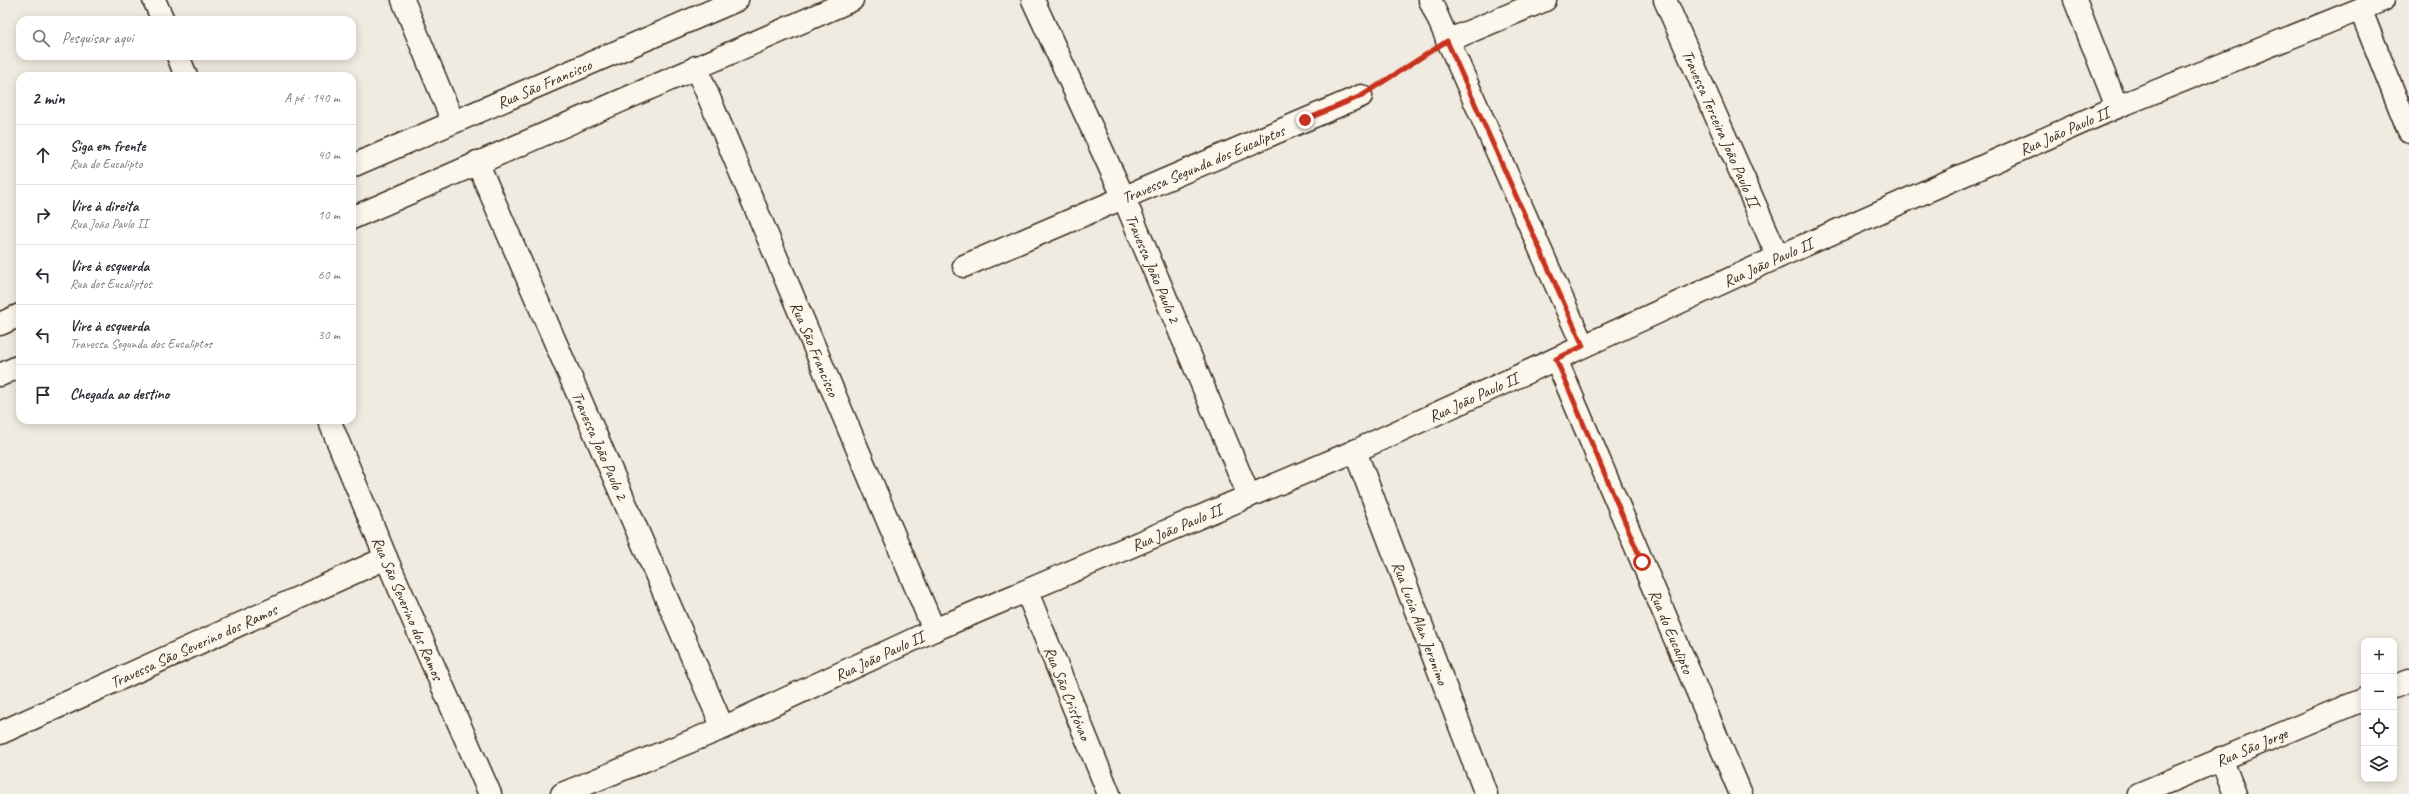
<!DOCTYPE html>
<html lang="pt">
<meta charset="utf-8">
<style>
:root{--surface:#fff;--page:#f7f7f7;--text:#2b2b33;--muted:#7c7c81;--line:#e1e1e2}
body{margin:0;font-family:Caveat,sans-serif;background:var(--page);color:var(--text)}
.controls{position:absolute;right:12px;bottom:12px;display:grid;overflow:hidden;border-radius:8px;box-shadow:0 2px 10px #0003}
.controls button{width:36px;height:36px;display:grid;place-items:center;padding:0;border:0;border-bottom:1px solid var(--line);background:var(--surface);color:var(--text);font:20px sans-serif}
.stop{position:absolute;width:12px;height:12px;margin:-9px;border:3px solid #c8321e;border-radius:50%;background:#fff}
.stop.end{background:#c8321e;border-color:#fff;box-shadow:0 1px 4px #0008}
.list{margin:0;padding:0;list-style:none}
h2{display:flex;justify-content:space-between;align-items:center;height:52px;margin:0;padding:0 16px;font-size:17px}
h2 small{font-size:13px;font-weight:400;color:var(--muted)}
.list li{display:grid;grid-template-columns:26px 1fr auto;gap:12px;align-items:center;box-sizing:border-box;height:60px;padding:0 16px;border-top:1px solid var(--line)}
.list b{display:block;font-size:15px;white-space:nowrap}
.list p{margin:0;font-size:13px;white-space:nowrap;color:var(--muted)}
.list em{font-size:13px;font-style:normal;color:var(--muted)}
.icon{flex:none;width:22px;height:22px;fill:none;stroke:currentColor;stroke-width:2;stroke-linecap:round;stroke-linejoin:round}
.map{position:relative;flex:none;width:2409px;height:794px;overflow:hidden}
.search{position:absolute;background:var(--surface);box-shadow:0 2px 10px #0003;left:16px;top:16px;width:340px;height:44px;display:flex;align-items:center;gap:10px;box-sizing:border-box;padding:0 14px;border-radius:12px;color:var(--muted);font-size:15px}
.panel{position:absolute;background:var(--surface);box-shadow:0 2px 10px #0003;left:16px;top:72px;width:340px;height:352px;border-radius:12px}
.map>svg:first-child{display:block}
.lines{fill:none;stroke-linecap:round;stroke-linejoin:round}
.street-casing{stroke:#3b2a1e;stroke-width:25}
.secondary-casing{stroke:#3b2a1e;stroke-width:25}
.path{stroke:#3b2a1e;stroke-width:2.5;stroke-dasharray:1 3;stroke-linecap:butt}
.street{stroke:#fbf7ec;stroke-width:22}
.secondary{stroke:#fbf7ec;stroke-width:22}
.route{stroke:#c8321e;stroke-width:5}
.labels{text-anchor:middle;stroke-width:3.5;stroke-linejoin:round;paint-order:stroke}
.street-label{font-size:16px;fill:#3b2a1e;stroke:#fbf7ec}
</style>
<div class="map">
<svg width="2409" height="794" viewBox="0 0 2409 794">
<rect width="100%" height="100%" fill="#f0ebe0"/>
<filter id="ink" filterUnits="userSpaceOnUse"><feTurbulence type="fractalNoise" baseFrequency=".025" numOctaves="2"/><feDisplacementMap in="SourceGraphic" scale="8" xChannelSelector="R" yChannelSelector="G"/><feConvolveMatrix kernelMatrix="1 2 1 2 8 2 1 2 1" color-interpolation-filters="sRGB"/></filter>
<g filter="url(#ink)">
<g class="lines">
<defs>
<g id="street">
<path d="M 154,0 L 163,20"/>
<path d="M 403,0 L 453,122"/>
<path id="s1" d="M 1033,0 L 1123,196 L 1249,496"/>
<path d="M 1430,0 L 1583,346"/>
<path id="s2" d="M 1665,0 L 1778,257"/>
<path d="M 2075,0 L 2117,107"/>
<path d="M 2361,11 L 2409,131"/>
<path d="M 1447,41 L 1545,0"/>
<path d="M 178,56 L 186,76"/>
<path id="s3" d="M 696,67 L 934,630"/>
<path id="s4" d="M 477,162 L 723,728"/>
<path id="s5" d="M 964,266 L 1361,96"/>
<path id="s6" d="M 1556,359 L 1741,794"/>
<path id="s7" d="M 329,420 L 386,558 L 490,794"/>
<path id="s8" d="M 1355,451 L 1486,794"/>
<path id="s9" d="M 1027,592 L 1109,794"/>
<path d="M 2394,687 L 2409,681"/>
<path id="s10" d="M 0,733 L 386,558"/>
<path d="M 2221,758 L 2235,794"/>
<path id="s11" d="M 562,794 L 723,728 L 934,630 L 1355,451 L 1778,257 L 2117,107 L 2383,0"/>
<path id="s12" d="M 2139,794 L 2364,699"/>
</g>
<g id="secondary">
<path id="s13" d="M 352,166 L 737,0"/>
<path d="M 352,218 L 852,0"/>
<path d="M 0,324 L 20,315"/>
<path d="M 0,375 L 20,366"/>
</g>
</defs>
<use href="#street" class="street-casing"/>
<use href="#secondary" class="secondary-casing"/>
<path class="path" d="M 1387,80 L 1421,58"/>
<use href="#street" class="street"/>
<use href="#secondary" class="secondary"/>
</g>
</g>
<g class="lines" filter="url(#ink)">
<path class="route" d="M 1305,120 L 1361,96 L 1447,41 L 1583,346 L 1556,359 L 1642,562"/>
</g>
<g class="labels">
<g class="street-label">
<text dy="6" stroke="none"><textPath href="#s13" startOffset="209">Rua São Francisco</textPath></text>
<text dy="6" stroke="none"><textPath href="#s2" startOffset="140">Travessa Terceira João Paulo II</textPath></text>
<text dy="6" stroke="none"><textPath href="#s11" startOffset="1642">Rua João Paulo II</textPath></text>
<text dy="6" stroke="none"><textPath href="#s5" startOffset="260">Travessa Segunda dos Eucaliptos</textPath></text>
<text dy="6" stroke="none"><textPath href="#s11" startOffset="1318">Rua João Paulo II</textPath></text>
<text dy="6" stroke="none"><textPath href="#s1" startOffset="294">Travessa João Paulo 2</textPath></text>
<text dy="6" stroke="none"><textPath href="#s3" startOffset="306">Rua São Francisco</textPath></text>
<text dy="6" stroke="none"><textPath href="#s11" startOffset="994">Rua João Paulo II</textPath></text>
<text dy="6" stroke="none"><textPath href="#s4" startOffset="309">Travessa João Paulo 2</textPath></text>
<text dy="6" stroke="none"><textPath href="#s11" startOffset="670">Rua João Paulo II</textPath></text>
<text dy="6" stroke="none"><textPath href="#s7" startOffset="204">Rua São Severino dos Ramos</textPath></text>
<text dy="6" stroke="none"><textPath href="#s8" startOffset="184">Rua Lucia Alan Jeronimo</textPath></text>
<text dy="6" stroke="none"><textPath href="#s6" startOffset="296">Rua do Eucalipto</textPath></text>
<text dy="6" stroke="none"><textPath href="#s10" startOffset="212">Travessa São Severino dos Ramos</textPath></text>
<text dy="6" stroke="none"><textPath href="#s11" startOffset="346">Rua João Paulo II</textPath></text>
<text dy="6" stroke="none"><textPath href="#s9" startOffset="109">Rua São Cristóvao</textPath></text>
<text dy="6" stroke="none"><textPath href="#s12" startOffset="122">Rua São Jorge</textPath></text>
</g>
</g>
</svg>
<div class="controls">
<button>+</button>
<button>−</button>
<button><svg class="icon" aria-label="locate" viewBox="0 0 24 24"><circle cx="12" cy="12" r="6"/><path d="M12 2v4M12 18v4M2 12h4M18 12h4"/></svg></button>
<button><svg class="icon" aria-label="layers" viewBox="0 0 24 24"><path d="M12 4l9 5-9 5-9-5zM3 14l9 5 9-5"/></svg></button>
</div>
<div class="stop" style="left:1642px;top:562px"></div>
<div class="stop end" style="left:1305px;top:120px"></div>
<div class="search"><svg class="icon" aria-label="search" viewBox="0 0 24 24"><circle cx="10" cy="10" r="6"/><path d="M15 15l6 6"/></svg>Pesquisar aqui</div>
<section class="panel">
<h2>2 min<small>A pé · 140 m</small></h2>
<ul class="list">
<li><svg class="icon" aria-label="ahead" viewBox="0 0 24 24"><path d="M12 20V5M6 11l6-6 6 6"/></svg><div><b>Siga em frente</b><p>Rua do Eucalipto</p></div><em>40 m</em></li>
<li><svg class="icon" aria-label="right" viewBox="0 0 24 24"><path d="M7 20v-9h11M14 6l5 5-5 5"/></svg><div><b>Vire à direita</b><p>Rua João Paulo II</p></div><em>10 m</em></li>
<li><svg class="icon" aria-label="left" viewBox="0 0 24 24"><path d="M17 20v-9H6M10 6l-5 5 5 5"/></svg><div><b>Vire à esquerda</b><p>Rua dos Eucaliptos</p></div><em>60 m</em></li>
<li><svg class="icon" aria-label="left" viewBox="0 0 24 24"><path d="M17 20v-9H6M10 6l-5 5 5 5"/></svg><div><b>Vire à esquerda</b><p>Travessa Segunda dos Eucaliptos</p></div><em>30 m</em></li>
<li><svg class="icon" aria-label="arrive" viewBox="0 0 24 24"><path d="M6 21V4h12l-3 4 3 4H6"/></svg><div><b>Chegada ao destino</b></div></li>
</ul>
</section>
</div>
